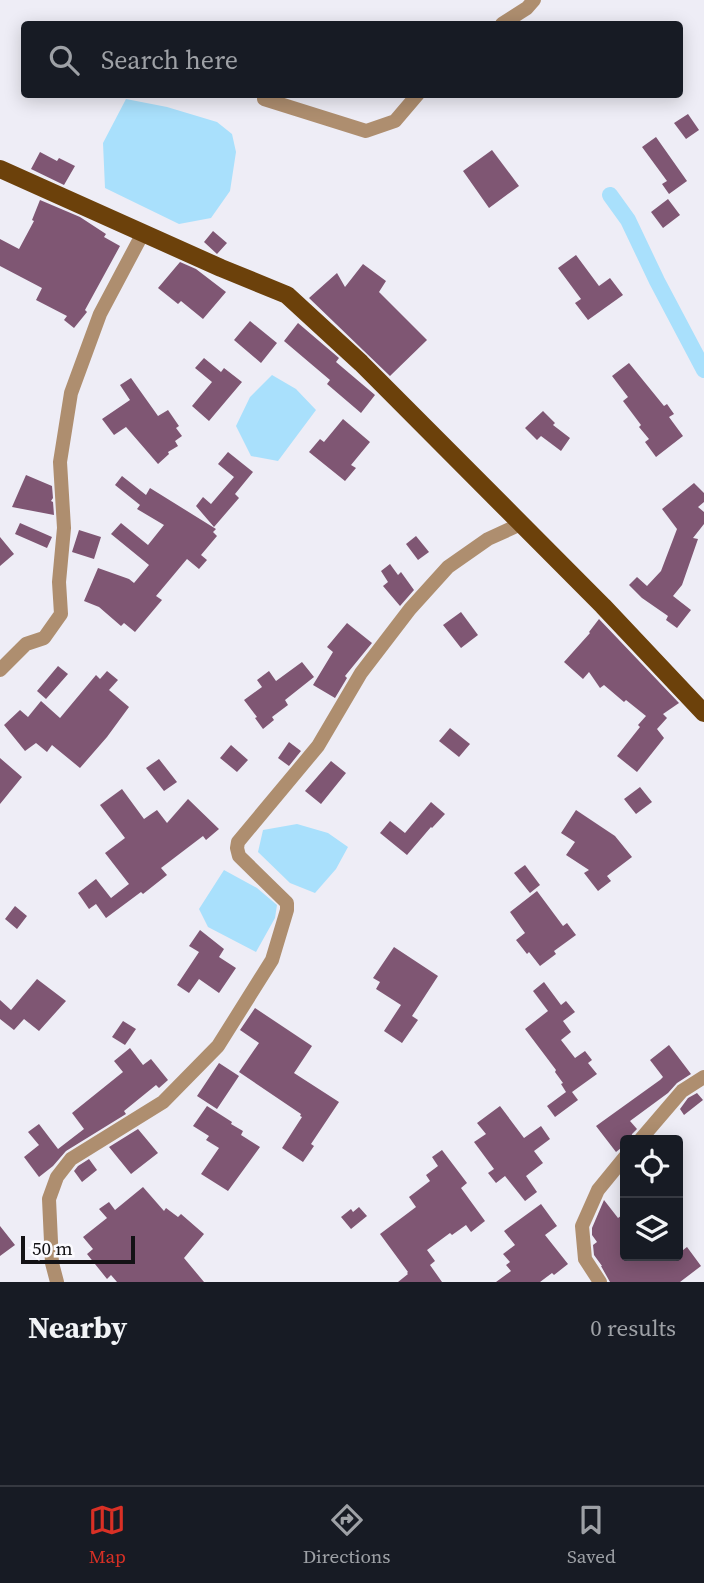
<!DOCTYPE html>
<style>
:root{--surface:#171b24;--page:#242831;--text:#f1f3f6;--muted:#9ea1a6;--line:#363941;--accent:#d93025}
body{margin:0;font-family:"Source Serif 4",serif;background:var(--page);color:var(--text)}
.controls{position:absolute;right:21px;bottom:21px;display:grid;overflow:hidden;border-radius:7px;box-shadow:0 4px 18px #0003}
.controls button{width:63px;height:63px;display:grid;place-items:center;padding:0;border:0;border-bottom:2px solid var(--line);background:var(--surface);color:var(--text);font:35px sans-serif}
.scale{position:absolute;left:21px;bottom:18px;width:114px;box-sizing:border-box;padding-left:7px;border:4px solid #131215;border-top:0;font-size:19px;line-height:24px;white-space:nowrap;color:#131215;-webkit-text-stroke:5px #fcfbff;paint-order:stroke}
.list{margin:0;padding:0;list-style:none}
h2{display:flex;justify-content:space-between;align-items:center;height:91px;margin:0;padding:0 28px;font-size:30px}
h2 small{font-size:23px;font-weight:400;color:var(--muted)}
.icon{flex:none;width:38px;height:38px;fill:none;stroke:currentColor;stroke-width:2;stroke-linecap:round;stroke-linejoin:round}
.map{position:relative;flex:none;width:704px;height:1282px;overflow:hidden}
.search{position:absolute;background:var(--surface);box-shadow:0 4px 18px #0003;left:21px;right:21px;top:21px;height:77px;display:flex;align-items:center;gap:18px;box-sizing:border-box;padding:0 24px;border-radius:7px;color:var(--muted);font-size:26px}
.sheet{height:203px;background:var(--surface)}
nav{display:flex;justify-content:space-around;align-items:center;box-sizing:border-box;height:98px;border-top:2px solid var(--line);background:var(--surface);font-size:19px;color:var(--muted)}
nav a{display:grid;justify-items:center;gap:4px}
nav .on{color:var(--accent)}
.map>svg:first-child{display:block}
.water{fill:#a9e0fc}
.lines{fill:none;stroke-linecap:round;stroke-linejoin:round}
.canal{stroke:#a9e0fc;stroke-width:16}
.building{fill:#7f5673}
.street{stroke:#ae8e6f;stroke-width:14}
.primary{stroke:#6c410b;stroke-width:18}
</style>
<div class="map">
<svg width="704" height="1282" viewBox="0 0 704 1282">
<rect width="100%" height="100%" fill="#eeedf6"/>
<path class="water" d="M 126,99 L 167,107 L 217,122 L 232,134 L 236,152 L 230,191 L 211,218 L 179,224 L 105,188 L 103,143 Z
M 272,375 L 296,389 L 316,410 L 278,461 L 251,456 L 236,426 L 250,397 Z
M 297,824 L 328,833 L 348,847 L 336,869 L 315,893 L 290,883 L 258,852 L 263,830 Z
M 224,870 L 257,888 L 277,905 L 275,918 L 256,952 L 208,927 L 199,909 Z"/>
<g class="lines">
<path class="canal" d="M 610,195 L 628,220 L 657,281 L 704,370"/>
</g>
<path class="building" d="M 688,114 L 699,130 L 686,139 L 674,123 Z
M 656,137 L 687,181 L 669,194 L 662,184 L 667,181 L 642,147 Z
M 492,150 L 519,186 L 489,208 L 463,171 Z
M 40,152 L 57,161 L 59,158 L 75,166 L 64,185 L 31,169 Z
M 668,199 L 680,215 L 663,228 L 651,212 Z
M 40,200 L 80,217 L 106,234 L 104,237 L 120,246 L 85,310 L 87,312 L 74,328 L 64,320 L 67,316 L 36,300 L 42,288 L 0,266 L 0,239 L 19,249 L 34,221 L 32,220 Z
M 213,231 L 227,243 L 217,254 L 204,242 Z
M 576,255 L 599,286 L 610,278 L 623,295 L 588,320 L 575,303 L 581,299 L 558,268 Z
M 180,262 L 196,269 L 226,292 L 203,319 L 181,301 L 178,304 L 158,288 Z
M 363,264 L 386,281 L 379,292 L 427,340 L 390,376 L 309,298 L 337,273 L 345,287 Z
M 250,321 L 277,343 L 261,363 L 234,340 Z
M 298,323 L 339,358 L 336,362 L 375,395 L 361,413 L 327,384 L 330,380 L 284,341 Z
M 204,358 L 221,372 L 224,368 L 242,382 L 209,421 L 192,406 L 212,382 L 195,368 Z
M 629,363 L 664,406 L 667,404 L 674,414 L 669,417 L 683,436 L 656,457 L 645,442 L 649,439 L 639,427 L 641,425 L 623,401 L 628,397 L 612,376 Z
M 131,378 L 158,416 L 168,410 L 179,426 L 176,428 L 182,436 L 175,441 L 178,446 L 168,452 L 169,454 L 158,464 L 126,427 L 114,435 L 102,419 L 130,400 L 120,385 Z
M 543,411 L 555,423 L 553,425 L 570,438 L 561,451 L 541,436 L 537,440 L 525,428 Z
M 343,419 L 370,442 L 351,465 L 356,468 L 345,481 L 309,452 L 320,439 L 324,442 Z
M 228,452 L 253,472 L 235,494 L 239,498 L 214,527 L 196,506 L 203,497 L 211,504 L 234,477 L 218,464 Z
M 26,475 L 52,486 L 53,498 L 51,501 L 53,502 L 54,515 L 12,507 Z
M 122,476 L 146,495 L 150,488 L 216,529 L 213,532 L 217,536 L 201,555 L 207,560 L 199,569 L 187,559 L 156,596 L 162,600 L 135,632 L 124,623 L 121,626 L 99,607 L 84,601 L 98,568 L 129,579 L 134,583 L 149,565 L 111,534 L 121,523 L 148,545 L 164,525 L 137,509 L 140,505 L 115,485 Z
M 694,483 L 704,493 L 704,502 L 698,507 L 704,512 L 704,524 L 693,538 L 698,539 L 682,585 L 673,596 L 691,610 L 677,628 L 666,620 L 668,616 L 642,598 L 629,585 L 637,577 L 647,586 L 661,571 L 677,529 L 662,509 Z
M 20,523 L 52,537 L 47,548 L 15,534 Z
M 79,530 L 101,537 L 94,559 L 72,552 Z
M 416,536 L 429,552 L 418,560 L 406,544 Z
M 0,537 L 14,554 L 0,566 Z
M 390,564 L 398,575 L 401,572 L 414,590 L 400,606 L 383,586 L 388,582 L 381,571 Z
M 461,612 L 478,635 L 461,648 L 443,625 Z
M 599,619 L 679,703 L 663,714 L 667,718 L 657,729 L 664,738 L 637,772 L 617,756 L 640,727 L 638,725 L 646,716 L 626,700 L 624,702 L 604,685 L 600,688 L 589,672 L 583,679 L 564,662 L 590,633 L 589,632 Z
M 347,623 L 372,643 L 345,676 L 347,678 L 335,698 L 313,685 L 333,652 L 327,647 Z
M 302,662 L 314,677 L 285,700 L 288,705 L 272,717 L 274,720 L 263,729 L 255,718 L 257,717 L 244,700 L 262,687 L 257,680 L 269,671 L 276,681 Z
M 58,666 L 68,674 L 46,699 L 37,691 Z
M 107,671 L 118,680 L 109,690 L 129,707 L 107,737 L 80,768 L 52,745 L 47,752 L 36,743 L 25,751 L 4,725 L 20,710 L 28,717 L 41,701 L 60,718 L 96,675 L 100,679 Z
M 450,728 L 470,744 L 459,757 L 439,741 Z
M 289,742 L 301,751 L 289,766 L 278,758 Z
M 231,745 L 248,760 L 237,772 L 220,758 Z
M 0,758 L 22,777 L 0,804 Z
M 159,759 L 177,782 L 164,791 L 146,768 Z
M 331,761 L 346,773 L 321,804 L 305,791 Z
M 640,787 L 652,802 L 636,814 L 624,799 Z
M 122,789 L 144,819 L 157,810 L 167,823 L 188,799 L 219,829 L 206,840 L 203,836 L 161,868 L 167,875 L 143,894 L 141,892 L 106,918 L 96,904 L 89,909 L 78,893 L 96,879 L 111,898 L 129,884 L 105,853 L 125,838 L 100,805 Z
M 431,802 L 445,814 L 432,828 L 431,827 L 407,855 L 380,833 L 390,821 L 405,833 Z
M 576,810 L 615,836 L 632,857 L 607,876 L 611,881 L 598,891 L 584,873 L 589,870 L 566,855 L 575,842 L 561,833 Z
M 525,865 L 540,885 L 530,893 L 514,873 Z
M 537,891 L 563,926 L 567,923 L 576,935 L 554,951 L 556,954 L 540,966 L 529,952 L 527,954 L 516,940 L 525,933 L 510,912 Z
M 15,906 L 27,916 L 17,929 L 5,919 Z
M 200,930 L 224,949 L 219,957 L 236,968 L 219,993 L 199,979 L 189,993 L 177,985 L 199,952 L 189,946 Z
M 394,947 L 438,976 L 412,1016 L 418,1020 L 402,1043 L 384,1031 L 401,1005 L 376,989 L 380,982 L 373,978 Z
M 37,979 L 66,1001 L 39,1031 L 24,1019 L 14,1030 L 0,1019 L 0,1000 L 11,1010 Z
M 544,982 L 561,1005 L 566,1001 L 575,1012 L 563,1021 L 571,1032 L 561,1040 L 575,1058 L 585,1051 L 592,1060 L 588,1063 L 597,1074 L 572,1092 L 578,1100 L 555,1117 L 547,1106 L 566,1092 L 561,1084 L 563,1083 L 555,1072 L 556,1070 L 525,1029 L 548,1011 L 533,991 Z
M 255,1008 L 312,1046 L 294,1073 L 339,1102 L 311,1144 L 314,1146 L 303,1162 L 282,1148 L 302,1117 L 300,1116 L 301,1114 L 239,1072 L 259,1043 L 240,1030 Z
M 123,1021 L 136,1029 L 125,1045 L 112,1037 Z
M 669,1045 L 691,1074 L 677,1083 L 668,1093 L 630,1121 L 637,1129 L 632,1134 L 631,1140 L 625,1140 L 625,1148 L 621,1148 L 616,1152 L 596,1126 L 660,1080 L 663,1077 L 650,1060 Z
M 130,1048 L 143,1065 L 151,1059 L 168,1080 L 159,1088 L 156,1085 L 124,1111 L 126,1114 L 66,1151 L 53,1166 L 39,1177 L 24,1157 L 39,1145 L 28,1132 L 39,1124 L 58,1149 L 84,1129 L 72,1113 L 123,1072 L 114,1061 Z
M 219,1063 L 239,1076 L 217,1109 L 197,1096 Z
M 697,1093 L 703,1100 L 684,1115 L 680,1109 L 688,1098 Z
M 207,1106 L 232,1122 L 231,1124 L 243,1131 L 241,1135 L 260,1147 L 228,1191 L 201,1174 L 219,1148 L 206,1140 L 209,1136 L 193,1126 Z
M 500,1106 L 524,1138 L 541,1126 L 550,1139 L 534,1151 L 543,1163 L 526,1176 L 537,1192 L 525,1201 L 505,1176 L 496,1183 L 488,1173 L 494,1169 L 474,1142 L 486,1134 L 477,1123 Z
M 138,1129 L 158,1153 L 131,1174 L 109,1147 Z
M 442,1150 L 467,1183 L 461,1188 L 485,1221 L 471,1232 L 466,1225 L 452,1235 L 450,1233 L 427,1250 L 435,1261 L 430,1265 L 442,1282 L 398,1282 L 408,1274 L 407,1273 L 408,1272 L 380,1234 L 416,1207 L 409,1197 L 430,1181 L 426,1175 L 438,1166 L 432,1157 Z
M 89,1159 L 97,1170 L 82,1182 L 74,1171 L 78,1166 Z
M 143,1187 L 164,1211 L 166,1208 L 178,1217 L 181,1214 L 204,1234 L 184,1258 L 204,1282 L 117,1282 L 111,1275 L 107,1279 L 87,1254 L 93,1249 L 83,1237 L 107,1218 L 99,1209 L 109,1202 L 115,1210 Z
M 604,1200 L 618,1218 L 625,1213 L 625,1256 L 669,1256 L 671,1259 L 678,1256 L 678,1254 L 687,1247 L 701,1266 L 680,1282 L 610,1282 L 601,1266 L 602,1266 L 594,1255 L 593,1245 L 597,1242 L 592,1235 L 592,1228 Z
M 541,1204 L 557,1226 L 545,1235 L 568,1264 L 554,1275 L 552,1273 L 540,1282 L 496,1282 L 511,1271 L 506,1265 L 510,1262 L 503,1254 L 515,1245 L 504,1231 Z
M 359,1207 L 367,1216 L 351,1229 L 341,1217 L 351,1209 L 353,1212 Z
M 0,1226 L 15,1245 L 0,1256 Z"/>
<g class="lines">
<path class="street" d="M 502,24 L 527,8 L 534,0
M 264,99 L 366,131 L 395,121 L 418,94
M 0,670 L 26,644 L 44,638 L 61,614 L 59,582 L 64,528 L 60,462 L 71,393 L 100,314 L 143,233
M 640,1140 L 682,1091 L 704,1077
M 57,1282 L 52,1263 L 49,1199 L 57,1177 L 71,1159 L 163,1102 L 218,1046 L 272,960 L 287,910 L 287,903 L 239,856 L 237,848 L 238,842 L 318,746 L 361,673 L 410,609 L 448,567 L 488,539 L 521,524
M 600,1282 L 585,1259 L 582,1226 L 598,1190 L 625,1157"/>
<path class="primary" d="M 0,169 L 221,268 L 287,295 L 361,363 L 603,606 L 704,713"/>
</g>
</svg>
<div class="controls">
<button><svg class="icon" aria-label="locate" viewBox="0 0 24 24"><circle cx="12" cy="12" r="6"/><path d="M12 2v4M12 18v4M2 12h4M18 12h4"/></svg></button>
<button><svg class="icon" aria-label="layers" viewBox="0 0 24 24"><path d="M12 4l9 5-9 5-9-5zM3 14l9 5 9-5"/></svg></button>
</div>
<div class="scale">50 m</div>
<div class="search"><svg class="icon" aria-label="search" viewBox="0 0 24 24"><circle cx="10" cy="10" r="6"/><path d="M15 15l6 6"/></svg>Search here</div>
</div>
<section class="sheet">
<h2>Nearby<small>0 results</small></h2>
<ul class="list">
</ul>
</section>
<nav>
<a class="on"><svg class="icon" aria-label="map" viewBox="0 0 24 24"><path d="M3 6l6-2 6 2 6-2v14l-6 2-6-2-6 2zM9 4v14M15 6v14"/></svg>Map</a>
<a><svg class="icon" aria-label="directions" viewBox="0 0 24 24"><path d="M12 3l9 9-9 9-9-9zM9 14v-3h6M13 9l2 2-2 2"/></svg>Directions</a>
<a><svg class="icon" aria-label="saved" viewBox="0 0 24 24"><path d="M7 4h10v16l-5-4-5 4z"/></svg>Saved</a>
</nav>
